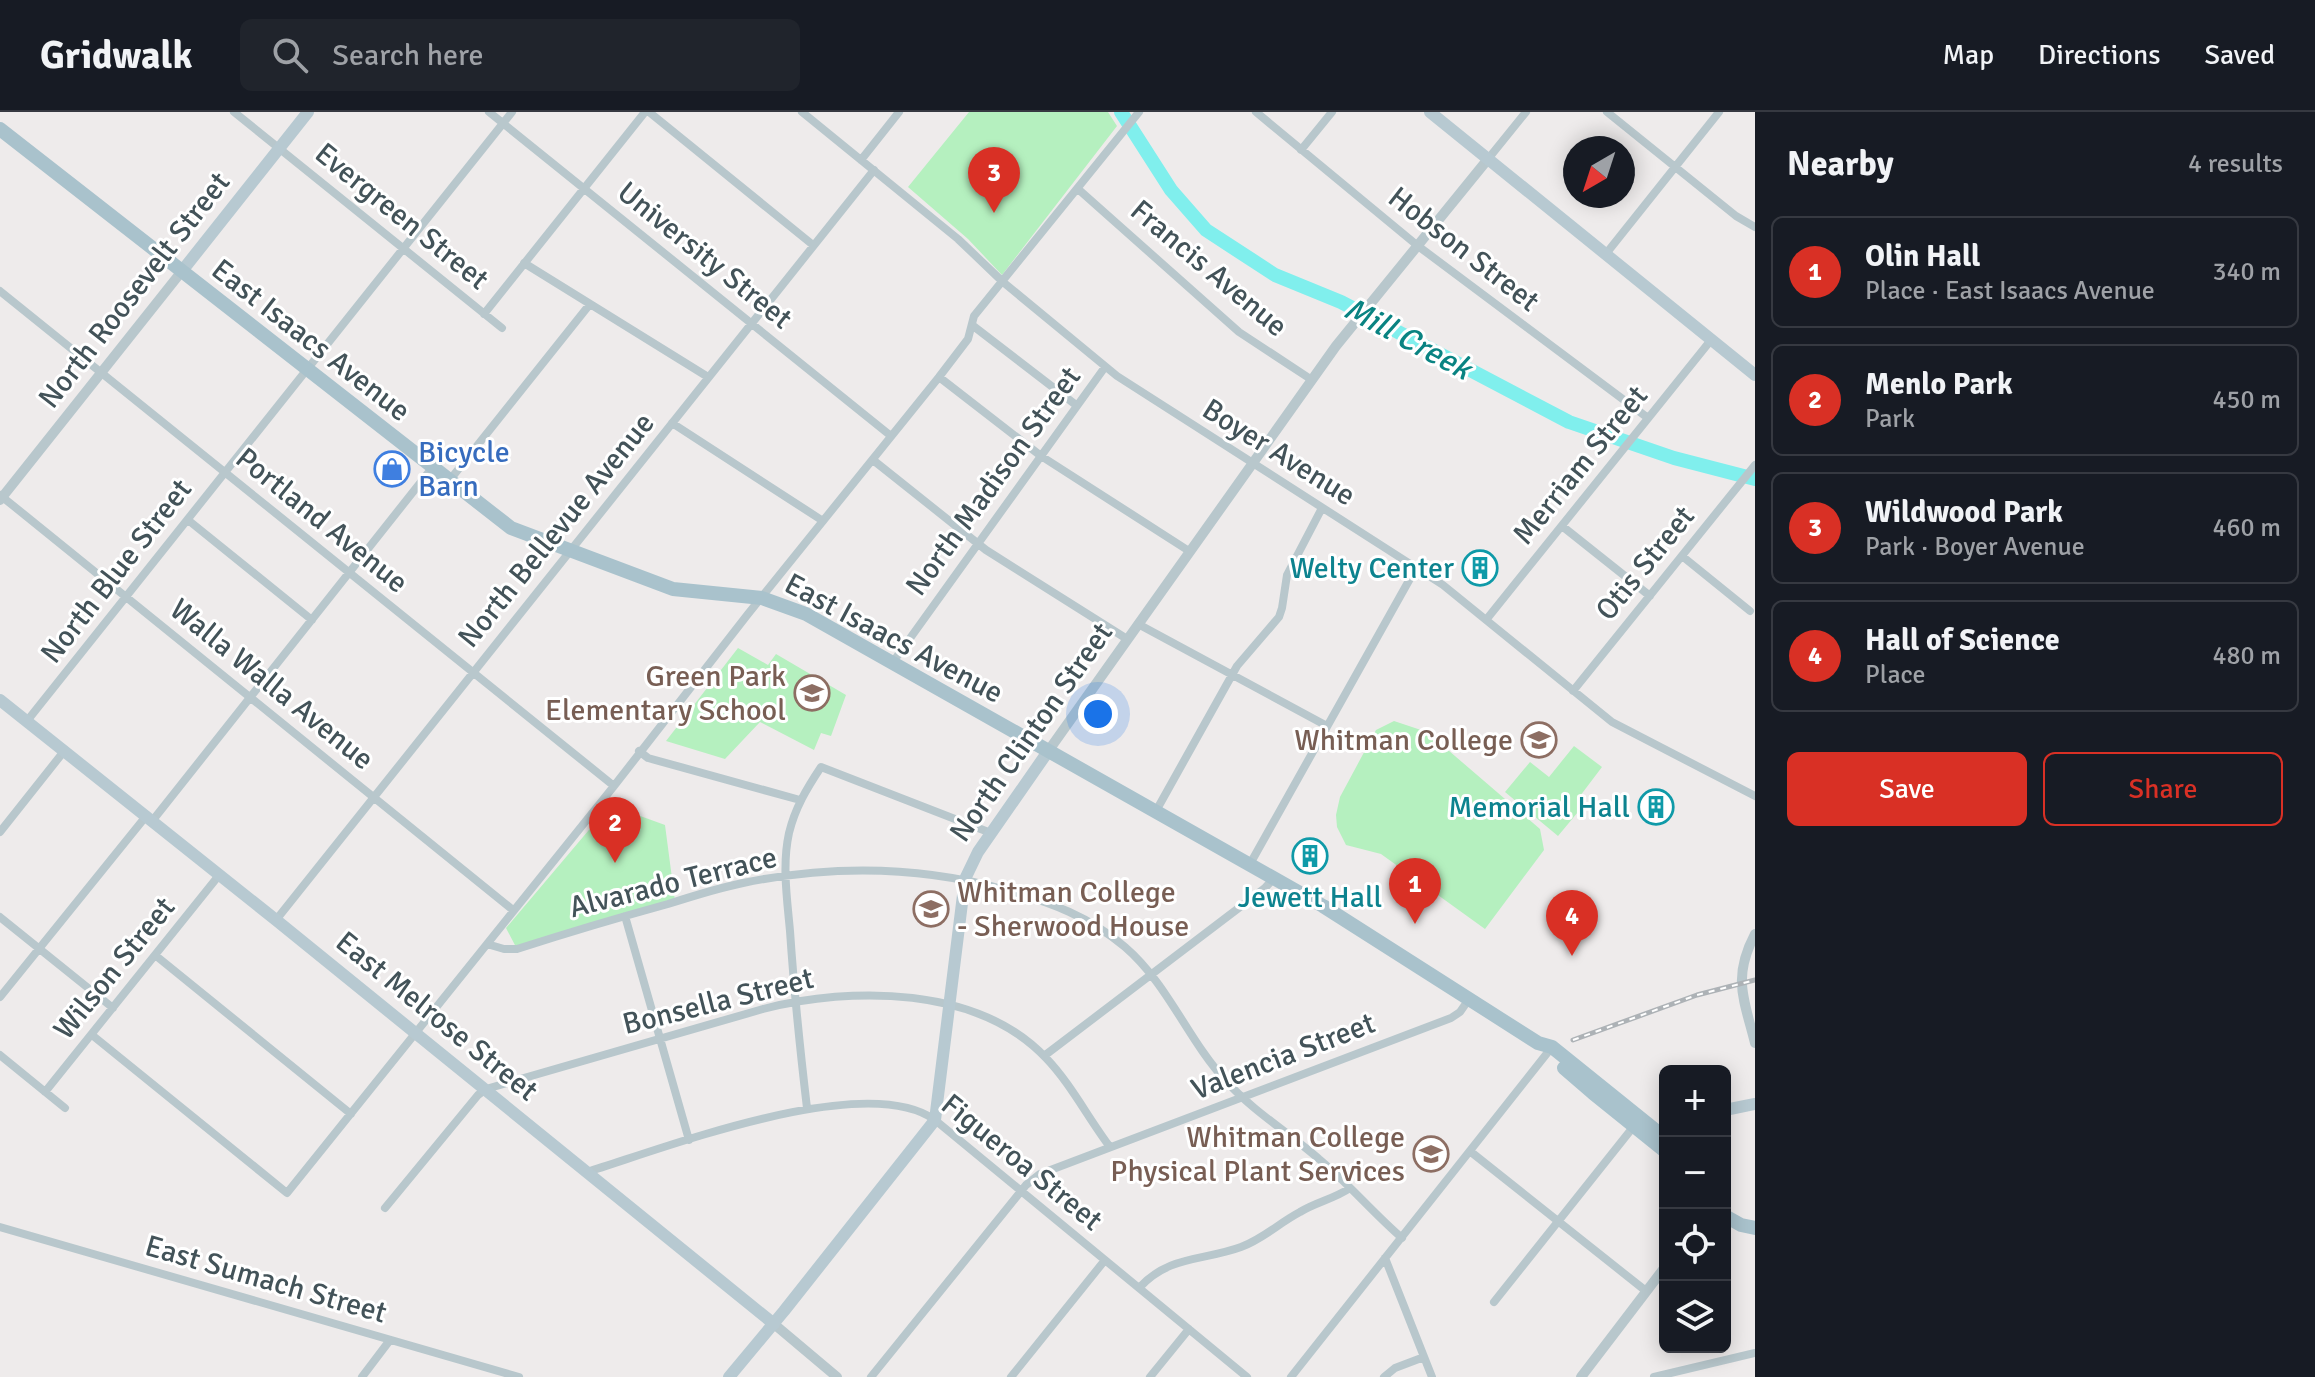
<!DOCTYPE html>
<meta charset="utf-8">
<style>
:root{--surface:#171b24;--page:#20242c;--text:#f1f3f6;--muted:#9ea1a6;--line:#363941;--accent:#d93025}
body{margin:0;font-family:Signika,sans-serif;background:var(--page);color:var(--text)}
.controls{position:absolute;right:24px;bottom:24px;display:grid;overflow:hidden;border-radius:12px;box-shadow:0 4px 20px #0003}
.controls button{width:72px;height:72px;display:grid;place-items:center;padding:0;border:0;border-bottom:2px solid var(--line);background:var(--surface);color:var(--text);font:40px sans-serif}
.compass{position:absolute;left:1563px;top:24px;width:72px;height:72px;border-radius:50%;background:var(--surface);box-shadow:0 4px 20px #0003;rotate:219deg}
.you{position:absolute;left:1098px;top:602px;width:28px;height:28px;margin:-20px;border:6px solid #fff;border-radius:50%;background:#1a73e8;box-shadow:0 0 0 12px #1a73e833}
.badge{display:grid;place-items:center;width:52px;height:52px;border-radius:50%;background:var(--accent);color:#fff;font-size:26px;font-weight:700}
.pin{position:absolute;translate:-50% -66px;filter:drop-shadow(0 2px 4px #0008)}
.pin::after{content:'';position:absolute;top:42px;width:28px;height:24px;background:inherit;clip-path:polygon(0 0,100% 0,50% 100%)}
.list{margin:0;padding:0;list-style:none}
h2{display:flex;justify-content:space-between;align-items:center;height:104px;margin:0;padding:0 32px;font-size:34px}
h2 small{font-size:26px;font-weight:400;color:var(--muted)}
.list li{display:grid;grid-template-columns:52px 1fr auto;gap:24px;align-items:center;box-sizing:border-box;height:112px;margin:0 16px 16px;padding:0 16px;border:2px solid var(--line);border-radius:12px}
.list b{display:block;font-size:30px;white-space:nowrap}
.list p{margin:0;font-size:26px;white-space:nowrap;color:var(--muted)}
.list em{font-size:26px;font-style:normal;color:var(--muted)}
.actions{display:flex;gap:16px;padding:24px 32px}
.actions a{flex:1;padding:18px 0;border:2px solid var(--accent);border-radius:12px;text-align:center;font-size:28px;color:var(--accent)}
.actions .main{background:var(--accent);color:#fff}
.icon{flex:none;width:44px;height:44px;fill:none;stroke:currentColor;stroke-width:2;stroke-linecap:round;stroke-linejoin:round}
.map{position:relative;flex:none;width:1755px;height:1265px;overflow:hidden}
header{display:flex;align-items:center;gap:48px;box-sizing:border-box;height:112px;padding:0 40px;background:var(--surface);border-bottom:2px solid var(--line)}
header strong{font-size:38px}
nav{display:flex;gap:44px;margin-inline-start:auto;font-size:28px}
.search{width:560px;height:72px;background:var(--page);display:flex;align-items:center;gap:20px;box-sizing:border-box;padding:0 28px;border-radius:12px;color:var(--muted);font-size:30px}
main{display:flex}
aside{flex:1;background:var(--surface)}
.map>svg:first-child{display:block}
.green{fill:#b5f0bf}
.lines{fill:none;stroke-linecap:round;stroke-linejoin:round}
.river{stroke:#80efed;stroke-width:14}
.minor{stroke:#b8c7cc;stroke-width:8}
.tertiary{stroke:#b8c7cc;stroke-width:10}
.secondary{stroke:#b7c9d1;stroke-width:12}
.primary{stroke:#a9c2cc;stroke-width:14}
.rail-casing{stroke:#adb2b6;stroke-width:5}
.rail{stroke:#fff;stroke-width:2;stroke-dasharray:6;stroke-linecap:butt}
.labels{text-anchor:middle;stroke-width:6;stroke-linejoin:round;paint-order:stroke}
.street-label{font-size:30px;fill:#435359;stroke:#fff}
.shop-label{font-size:30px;fill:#366cbe;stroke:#fff;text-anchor:start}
.culture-label{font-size:30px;fill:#0d838f;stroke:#fff;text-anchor:end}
.education-label{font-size:30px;fill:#785e54;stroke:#fff;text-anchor:end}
.water-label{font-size:32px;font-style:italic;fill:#098382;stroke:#fff}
</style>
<header>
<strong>Gridwalk</strong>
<div class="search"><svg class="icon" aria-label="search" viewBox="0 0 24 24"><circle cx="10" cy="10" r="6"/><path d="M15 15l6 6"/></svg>Search here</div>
<nav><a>Map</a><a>Directions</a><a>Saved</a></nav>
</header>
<main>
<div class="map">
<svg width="1755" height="1265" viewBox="0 0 1755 1265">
<rect width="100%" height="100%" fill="#eeebeb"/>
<path class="green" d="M 969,0 L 1108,0 L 1117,14 L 1002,163 L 968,127 L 908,75 Z
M 738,536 L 768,553 L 776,542 L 846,583 L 831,624 L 821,621 L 814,638 L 760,610 L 725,647 L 666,629 Z
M 1394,609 L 1427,620 L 1540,717 L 1544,738 L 1485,817 L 1381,742 L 1346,733 L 1337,715 L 1336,703 L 1340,685 L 1376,618 Z
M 1574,634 L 1602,655 L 1577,688 L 1583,694 L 1558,724 L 1505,680 L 1530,650 L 1549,665 Z
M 610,693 L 665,713 L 675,789 L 517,837 L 506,816 Z"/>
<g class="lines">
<path class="river" d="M 1121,0 L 1171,78 L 1206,118 L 1275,163 L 1341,190 L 1569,310 L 1674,346 L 1755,367"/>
<path class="minor" d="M 234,0 L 502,216
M 489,0 L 891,324
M 649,0 L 813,133
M 802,0 L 958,127 L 1003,170 L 1117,264 L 1443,473 L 1612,610 L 1755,684
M 1256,0 L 1418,134 L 1648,306
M 1607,0 L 1736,104 L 1755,115
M 1301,38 L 1332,0
M 1488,47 L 1526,0
M 861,48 L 899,0
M 1078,77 L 1239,220 L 1312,268
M 1605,143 L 1719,0
M 524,151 L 708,265
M 0,179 L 614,674
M 484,202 L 645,0
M 972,213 L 1076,293
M 939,265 L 1041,344 L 1189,439
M 672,311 L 823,409
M 873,348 L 986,438 L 1127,527
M 449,369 L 590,192
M 0,383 L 513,798
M 188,408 L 312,508
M 1562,414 L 1650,484
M 1682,444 L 1750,499
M 1486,508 L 1711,228
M 1138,512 L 1327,614
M 893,550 L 1105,255
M 1573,579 L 1755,353
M 27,609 L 512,0
M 639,639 L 648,646 L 800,688
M 1156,699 L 1237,554 L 1279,505 L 1282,496 L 1287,463 L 1322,396
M 153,708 L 432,356
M 0,720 L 65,638
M 1250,752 L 1416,456
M 625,804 L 689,1028
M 0,805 L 113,896
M 276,808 L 874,58
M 487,832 L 504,837 L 517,837 C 567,821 617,806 668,792 C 693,784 718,776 743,771 C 831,753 920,754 1006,778 C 1050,790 1090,805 1125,835 C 1168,872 1188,928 1226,969 C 1254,1000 1288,1020 1319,1047 C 1348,1071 1373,1101 1402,1126
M 155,843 L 351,1002
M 0,885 L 147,703
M 92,923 L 287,1081 L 614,674 L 748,502 L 939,265 L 968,227 L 974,204 L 1139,0
M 0,943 L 65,996
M 1044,944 L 1265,776 L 1274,766
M 45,980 L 220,762
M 807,996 C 800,937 794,878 790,819 C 787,786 782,753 789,721 C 795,696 807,676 821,655 L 991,721
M 1471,1040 L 1646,1179
M 587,1060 C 665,1036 866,958 935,1008 L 1247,1265
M 385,1096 L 478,983 L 486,977 L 763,897 C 852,874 978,874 1046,946 C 1071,972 1088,1006 1110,1035
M 0,1115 L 519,1265
M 1385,1146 L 1432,1265
M 1139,1176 C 1169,1143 1203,1149 1241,1135 C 1263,1127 1279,1111 1300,1100 C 1316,1090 1334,1087 1350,1076
M 1494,1190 L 1634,1014
M 362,1265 L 390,1228
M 871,1265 L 1026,1073 L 1040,1062 L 1451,906 L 1460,900 L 1469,887
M 1011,1265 L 1105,1148
M 1150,1265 L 1189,1217
M 1291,1265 L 1552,935
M 1384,1265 L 1395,1256 L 1424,1245
M 1654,1265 L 1755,1241"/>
<path class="tertiary" d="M 0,388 L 182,159
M 1049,638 L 1336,234 L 1488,47
M 1755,822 C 1732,866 1744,887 1755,931
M 774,1212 L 837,1265
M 1581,1265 L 1665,1155"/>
<path class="secondary" d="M 1430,0 L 1755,263
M 182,159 L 308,0
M 0,588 L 276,808 L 774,1212
M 1725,998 L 1755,992
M 729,1265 L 784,1199 L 935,1008 L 965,767 L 978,740 L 1049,638"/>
<path class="primary" d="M 0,17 L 511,416 L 673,477 L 762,486 L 806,502 L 1323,794 L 1538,931 L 1552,935 L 1665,1026
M 1564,956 L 1593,981 L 1665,1039
M 1725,1104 L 1741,1113 L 1755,1116"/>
<defs>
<path id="rail" d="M 1573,928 L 1697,883 L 1755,868"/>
</defs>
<use href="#rail" class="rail-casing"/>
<use href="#rail" class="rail"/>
</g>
<defs>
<symbol id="shop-ring" viewBox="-11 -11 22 22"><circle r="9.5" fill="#fff" stroke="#3f7fe0" stroke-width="1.5"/><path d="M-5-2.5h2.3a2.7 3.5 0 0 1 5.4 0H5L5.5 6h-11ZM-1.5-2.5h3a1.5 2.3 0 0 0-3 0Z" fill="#3f7fe0"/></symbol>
<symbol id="building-ring" viewBox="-11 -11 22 22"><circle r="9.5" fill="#fff" stroke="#0f9aa8" stroke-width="1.5"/><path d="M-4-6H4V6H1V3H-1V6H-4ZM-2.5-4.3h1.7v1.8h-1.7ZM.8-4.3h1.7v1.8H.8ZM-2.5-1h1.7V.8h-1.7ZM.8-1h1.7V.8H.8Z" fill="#0f9aa8"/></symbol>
<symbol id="school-ring" viewBox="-11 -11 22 22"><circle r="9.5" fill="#fff" stroke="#8d6e63" stroke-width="1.5"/><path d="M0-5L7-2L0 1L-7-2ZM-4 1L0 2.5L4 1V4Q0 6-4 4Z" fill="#8d6e63"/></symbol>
<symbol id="university-ring" viewBox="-11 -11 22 22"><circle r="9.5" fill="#fff" stroke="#8d6e63" stroke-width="1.5"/><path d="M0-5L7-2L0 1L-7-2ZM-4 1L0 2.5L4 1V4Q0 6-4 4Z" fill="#8d6e63"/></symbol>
</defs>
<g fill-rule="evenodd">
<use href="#shop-ring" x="372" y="337" width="40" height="40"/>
<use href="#building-ring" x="1460" y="436" width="40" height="40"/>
<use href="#school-ring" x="792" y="561" width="40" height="40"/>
<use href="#university-ring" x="1519" y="608" width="40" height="40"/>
<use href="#building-ring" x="1636" y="675" width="40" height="40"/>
<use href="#building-ring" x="1290" y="724" width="40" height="40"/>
<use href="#university-ring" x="911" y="777" width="40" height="40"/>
<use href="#university-ring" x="1411" y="1022" width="40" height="40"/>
</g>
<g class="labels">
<g class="street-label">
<text transform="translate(402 104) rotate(39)" y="10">Evergreen Street</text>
<text transform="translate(1464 137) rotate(38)" y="10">Hobson Street</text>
<text transform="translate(705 143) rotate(39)" y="10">University Street</text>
<text transform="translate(1209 156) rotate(40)" y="10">Francis Avenue</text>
<text transform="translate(134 178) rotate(-52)" y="10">North Roosevelt Street</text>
<text transform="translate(311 228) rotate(38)" y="10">East Isaacs Avenue</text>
<text transform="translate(1279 340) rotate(32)" y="10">Boyer Avenue</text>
<text transform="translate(1580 353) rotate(-51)" y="10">Merriam Street</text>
<text transform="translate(993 369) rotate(-54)" y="10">North Madison Street</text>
<text transform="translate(322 408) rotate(39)" y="10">Portland Avenue</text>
<text transform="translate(556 418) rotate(-51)" y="10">North Bellevue Avenue</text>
<text transform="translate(1645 451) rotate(-51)" y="10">Otis Street</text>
<text transform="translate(116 459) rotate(-52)" y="10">North Blue Street</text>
<text transform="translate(894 526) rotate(28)" y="10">East Isaacs Avenue</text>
<text transform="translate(272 572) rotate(39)" y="10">Walla Walla Avenue</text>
<text transform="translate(1031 620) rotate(-55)" y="10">North Clinton Street</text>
<text transform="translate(673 770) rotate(-14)" y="10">Alvarado Terrace</text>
<text transform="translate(114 856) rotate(-51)" y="10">Wilson Street</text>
<text transform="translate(718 889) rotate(-14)" y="10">Bonsella Street</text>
<text transform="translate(437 904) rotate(39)" y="10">East Melrose Street</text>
<text transform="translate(1283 944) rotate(-21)" y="10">Valencia Street</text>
<text transform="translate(1022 1050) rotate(39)" y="10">Figueroa Street</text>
<text transform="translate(266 1167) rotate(16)" y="10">East Sumach Street</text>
</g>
<g class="shop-label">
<text x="418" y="350">Bicycle<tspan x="418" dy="34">Barn</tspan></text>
</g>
<g class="culture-label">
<text x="1454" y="466">Welty Center</text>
<text x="1630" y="705">Memorial Hall</text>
<text x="1310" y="795" text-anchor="middle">Jewett Hall</text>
</g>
<g class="education-label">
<text x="786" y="574">Green Park<tspan x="786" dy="34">Elementary School</tspan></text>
<text x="1513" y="638">Whitman College</text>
<text x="957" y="790" text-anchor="start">Whitman College<tspan x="957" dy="34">- Sherwood House</tspan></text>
<text x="1405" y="1035">Whitman College<tspan x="1405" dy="34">Physical Plant Services</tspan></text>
</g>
<g class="water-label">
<text transform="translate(1408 226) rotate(28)" y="11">Mill Creek</text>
</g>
</g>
</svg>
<div class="controls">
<button>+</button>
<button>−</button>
<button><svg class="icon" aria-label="locate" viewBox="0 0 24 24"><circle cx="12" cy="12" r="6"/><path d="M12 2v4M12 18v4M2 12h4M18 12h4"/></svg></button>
<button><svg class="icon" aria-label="layers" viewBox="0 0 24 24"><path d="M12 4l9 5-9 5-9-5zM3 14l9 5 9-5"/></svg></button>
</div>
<svg class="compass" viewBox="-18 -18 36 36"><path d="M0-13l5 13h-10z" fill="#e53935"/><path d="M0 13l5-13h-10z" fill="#9ea1a6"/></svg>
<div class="you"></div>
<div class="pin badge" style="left:1415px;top:812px">1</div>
<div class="pin badge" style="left:615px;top:751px">2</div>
<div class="pin badge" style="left:994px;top:101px">3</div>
<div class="pin badge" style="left:1572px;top:844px">4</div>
</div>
<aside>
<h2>Nearby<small>4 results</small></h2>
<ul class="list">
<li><span class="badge">1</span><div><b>Olin Hall</b><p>Place · East Isaacs Avenue</p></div><em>340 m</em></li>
<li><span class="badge">2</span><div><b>Menlo Park</b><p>Park</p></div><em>450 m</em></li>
<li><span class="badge">3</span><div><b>Wildwood Park</b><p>Park · Boyer Avenue</p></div><em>460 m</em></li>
<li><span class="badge">4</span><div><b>Hall of Science</b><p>Place</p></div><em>480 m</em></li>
</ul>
<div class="actions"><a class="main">Save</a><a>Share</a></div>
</aside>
</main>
